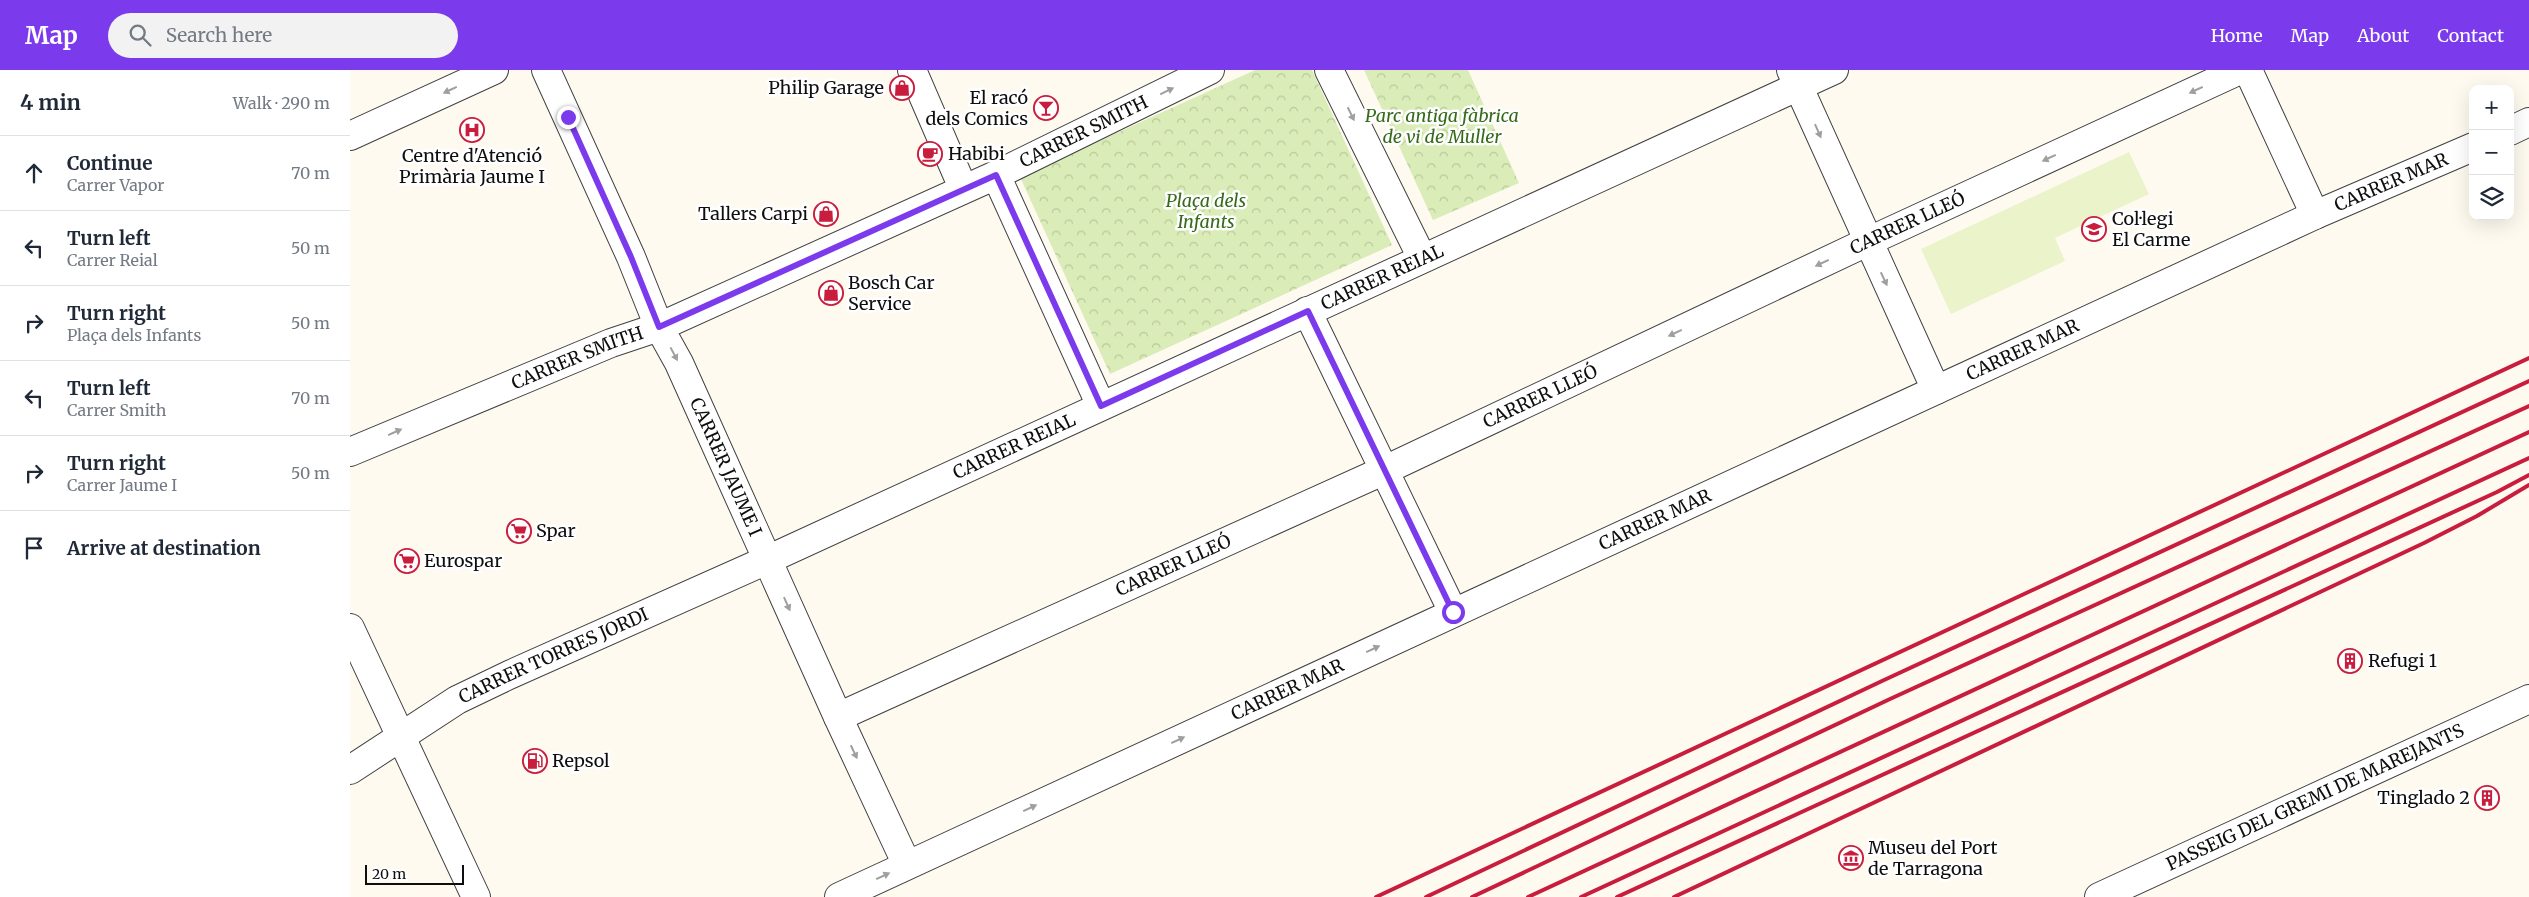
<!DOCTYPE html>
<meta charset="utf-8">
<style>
:root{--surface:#fff;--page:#f2f2f3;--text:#1f2937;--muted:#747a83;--line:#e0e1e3;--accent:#7c3aed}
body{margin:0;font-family:Merriweather,serif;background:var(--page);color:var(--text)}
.controls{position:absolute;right:15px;top:15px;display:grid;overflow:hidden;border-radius:10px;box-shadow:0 5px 20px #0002}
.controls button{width:45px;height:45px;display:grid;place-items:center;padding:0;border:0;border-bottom:1px solid var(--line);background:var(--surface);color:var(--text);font:25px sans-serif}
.scale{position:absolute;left:15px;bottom:12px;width:99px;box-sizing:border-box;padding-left:5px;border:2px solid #0e0e0e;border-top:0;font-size:14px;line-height:18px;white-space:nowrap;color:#0e0e0e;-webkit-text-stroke:4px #fff;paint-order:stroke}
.stop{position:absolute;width:15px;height:15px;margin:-11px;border:4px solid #7c3aed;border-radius:50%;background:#fff}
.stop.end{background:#7c3aed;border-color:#fff;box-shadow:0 1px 5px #0008}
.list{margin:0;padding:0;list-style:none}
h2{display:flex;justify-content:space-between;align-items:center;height:65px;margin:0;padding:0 20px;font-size:21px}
h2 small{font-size:16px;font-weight:400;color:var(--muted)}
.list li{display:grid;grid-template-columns:32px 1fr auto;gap:15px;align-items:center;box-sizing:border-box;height:75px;padding:0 20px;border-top:1px solid var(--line)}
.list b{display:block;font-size:19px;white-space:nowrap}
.list p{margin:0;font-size:16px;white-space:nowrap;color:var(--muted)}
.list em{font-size:16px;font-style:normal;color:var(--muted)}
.icon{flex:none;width:28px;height:28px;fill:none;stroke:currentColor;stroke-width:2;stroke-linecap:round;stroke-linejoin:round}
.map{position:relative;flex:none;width:2179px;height:827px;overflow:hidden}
header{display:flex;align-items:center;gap:30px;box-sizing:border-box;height:70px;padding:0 25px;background:var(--accent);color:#fff}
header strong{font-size:24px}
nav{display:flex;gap:28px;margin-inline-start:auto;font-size:18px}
.search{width:350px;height:45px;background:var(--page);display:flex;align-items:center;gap:12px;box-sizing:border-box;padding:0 18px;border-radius:28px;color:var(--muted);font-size:19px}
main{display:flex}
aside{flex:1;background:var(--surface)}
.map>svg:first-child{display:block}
.park{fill:url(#park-crowns)}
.pitch{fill:#eaf3c9}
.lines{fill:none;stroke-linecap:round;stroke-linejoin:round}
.minor-casing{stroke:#414141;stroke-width:30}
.minor{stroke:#fff;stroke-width:28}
.rail{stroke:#c81d3d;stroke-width:4}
.oneway{fill:#9f9f9f}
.route{stroke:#7c3aed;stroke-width:6}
.labels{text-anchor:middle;stroke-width:5;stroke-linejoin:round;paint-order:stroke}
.poi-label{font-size:18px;fill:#0e0e0e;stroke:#fff;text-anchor:start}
.park-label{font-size:18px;font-style:italic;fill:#366b1a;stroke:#fff}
.street-label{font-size:18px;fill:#0e0e0e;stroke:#fff}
</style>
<header>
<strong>Map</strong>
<div class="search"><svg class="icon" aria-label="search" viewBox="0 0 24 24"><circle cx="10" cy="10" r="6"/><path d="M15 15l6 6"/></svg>Search here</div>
<nav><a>Home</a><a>Map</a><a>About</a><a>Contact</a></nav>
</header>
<main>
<aside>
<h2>4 min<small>Walk · 290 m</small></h2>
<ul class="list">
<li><svg class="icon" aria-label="ahead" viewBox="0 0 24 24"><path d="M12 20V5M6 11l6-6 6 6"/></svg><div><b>Continue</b><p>Carrer Vapor</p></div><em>70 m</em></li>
<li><svg class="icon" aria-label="left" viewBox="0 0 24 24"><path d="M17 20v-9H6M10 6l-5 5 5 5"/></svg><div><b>Turn left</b><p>Carrer Reial</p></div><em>50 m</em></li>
<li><svg class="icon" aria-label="right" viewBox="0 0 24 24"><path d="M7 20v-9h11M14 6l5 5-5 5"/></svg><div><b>Turn right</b><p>Plaça dels Infants</p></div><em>50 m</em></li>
<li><svg class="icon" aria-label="left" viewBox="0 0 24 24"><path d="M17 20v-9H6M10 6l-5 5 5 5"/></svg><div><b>Turn left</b><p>Carrer Smith</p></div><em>70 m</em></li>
<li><svg class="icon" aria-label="right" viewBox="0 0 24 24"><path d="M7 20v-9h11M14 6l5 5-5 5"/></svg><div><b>Turn right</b><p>Carrer Jaume I</p></div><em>50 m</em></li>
<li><svg class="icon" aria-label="arrive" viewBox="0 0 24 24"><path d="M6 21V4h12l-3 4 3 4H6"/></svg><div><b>Arrive at destination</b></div></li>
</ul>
</aside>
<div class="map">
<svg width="2179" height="827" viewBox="0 0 2179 827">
<defs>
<pattern id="park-crowns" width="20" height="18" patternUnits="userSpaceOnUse" patternTransform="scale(1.25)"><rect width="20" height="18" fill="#daecb7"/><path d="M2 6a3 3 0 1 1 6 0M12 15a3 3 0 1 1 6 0" fill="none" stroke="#bac99c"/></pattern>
</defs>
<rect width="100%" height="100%" fill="#fffaf0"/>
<path class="park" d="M 905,0 L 962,0 L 1042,175 L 760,304 L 670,107 Z
M 1014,0 L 1118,0 L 1169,113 L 1083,150 Z"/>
<path class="pitch" d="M 1779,82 L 1799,124 L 1705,168 L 1715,191 L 1601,244 L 1571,179 Z"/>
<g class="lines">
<defs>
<g id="minor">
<path id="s1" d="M 196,0 L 281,187 L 309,257 L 329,293 L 488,647 L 557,795"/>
<path d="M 562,0 L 613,118"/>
<path d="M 979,0 L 1072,188"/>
<path d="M 1441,0 L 1586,320"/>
<path d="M 1898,0 L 1965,145"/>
<path d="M 2160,61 L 2179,52"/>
<path d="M 0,66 L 144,0"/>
<path d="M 646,105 L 751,336"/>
<path d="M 957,241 L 1103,542"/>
<path id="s2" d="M 0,382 L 261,273 L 309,257 L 646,105 L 860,0"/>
<path d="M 0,558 L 126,827"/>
<path id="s3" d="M 488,647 L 1035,400 L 1517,172 L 1890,0"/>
<path id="s4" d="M 0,700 L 107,630 L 159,605 L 417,490 L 1484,0"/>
<path id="s5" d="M 489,827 L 1965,145 L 2123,77"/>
<path id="s6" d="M 1749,827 L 2179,629"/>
</g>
</defs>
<use href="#minor" class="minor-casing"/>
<use href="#minor" class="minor"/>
<path class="rail" d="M 1026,827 L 2179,288
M 1076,827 L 1532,611 L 2179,311
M 1122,827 L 1540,629 L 2179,336
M 1178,827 L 2179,362
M 1231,827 L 2179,388
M 1267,827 L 2147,422 L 2179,405
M 1324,827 L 2074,473 L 2127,446 L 2179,415"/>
</g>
<defs><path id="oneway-solid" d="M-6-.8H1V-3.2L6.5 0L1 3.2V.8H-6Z" transform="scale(1.25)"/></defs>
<g class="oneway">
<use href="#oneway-solid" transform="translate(100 20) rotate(155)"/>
<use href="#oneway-solid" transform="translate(1846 20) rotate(155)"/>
<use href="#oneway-solid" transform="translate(817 21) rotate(-26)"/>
<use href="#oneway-solid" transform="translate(1001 44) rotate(64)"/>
<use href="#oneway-solid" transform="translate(1468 61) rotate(66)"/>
<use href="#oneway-solid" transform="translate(1699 88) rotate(155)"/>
<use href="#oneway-solid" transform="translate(1472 193) rotate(155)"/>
<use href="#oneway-solid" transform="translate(1534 209) rotate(65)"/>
<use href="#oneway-solid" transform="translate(1325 263) rotate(155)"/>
<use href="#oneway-solid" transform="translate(324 284) rotate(62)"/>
<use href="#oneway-solid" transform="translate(45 362) rotate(-24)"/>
<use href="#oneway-solid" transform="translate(437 534) rotate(66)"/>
<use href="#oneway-solid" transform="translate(1023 579) rotate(-25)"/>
<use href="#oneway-solid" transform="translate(828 670) rotate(-25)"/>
<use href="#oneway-solid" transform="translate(504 682) rotate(65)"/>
<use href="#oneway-solid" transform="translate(680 738) rotate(-25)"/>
<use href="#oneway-solid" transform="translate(533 806) rotate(-25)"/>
</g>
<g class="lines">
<path class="route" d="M 218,47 L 281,187 L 309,257 L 646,105 L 751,336 L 958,241 L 1103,542"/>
</g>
<defs>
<symbol id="shop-ring" viewBox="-11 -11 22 22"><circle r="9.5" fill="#fff" stroke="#c81d3d" stroke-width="1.5"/><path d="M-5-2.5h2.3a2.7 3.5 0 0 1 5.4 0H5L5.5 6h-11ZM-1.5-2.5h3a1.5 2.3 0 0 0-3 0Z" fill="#c81d3d"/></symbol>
<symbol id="bar-ring" viewBox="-11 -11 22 22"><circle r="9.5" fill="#fff" stroke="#c81d3d" stroke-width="1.5"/><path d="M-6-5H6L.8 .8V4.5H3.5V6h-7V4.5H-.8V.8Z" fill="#c81d3d"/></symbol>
<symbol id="hospital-ring" viewBox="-11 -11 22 22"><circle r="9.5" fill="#fff" stroke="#c81d3d" stroke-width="1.5"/><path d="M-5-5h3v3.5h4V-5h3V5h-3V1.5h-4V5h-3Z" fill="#c81d3d"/></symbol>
<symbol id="cafe-ring" viewBox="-11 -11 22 22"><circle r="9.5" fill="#fff" stroke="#c81d3d" stroke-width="1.5"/><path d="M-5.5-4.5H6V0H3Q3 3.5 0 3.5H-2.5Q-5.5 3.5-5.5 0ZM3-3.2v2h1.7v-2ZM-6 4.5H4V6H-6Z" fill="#c81d3d"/></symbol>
<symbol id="school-ring" viewBox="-11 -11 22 22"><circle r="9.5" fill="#fff" stroke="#c81d3d" stroke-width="1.5"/><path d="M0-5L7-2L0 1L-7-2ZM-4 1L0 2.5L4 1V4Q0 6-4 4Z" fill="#c81d3d"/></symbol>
<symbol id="supermarket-ring" viewBox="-11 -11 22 22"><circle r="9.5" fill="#fff" stroke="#c81d3d" stroke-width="1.5"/><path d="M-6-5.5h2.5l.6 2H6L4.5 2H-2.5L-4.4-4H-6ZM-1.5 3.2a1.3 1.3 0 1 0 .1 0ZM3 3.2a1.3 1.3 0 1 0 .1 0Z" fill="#c81d3d"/></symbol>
<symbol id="building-ring" viewBox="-11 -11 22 22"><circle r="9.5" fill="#fff" stroke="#c81d3d" stroke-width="1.5"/><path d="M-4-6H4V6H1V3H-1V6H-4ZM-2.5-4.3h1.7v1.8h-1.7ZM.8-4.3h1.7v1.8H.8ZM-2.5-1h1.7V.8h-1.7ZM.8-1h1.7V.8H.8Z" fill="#c81d3d"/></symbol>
<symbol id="fuel-ring" viewBox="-11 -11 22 22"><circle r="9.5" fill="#fff" stroke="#c81d3d" stroke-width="1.5"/><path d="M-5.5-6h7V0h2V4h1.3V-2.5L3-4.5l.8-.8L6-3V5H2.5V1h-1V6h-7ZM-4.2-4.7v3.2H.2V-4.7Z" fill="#c81d3d"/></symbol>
<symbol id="museum-ring" viewBox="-11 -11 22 22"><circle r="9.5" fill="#fff" stroke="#c81d3d" stroke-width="1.5"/><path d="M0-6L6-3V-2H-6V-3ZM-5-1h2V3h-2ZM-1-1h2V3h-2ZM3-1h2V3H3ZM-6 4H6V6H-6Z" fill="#c81d3d"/></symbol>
</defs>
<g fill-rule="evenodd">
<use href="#shop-ring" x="538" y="4" width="28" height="28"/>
<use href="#bar-ring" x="682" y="24" width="28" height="28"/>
<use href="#hospital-ring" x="108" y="46" width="28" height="28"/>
<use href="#cafe-ring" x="566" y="70" width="28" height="28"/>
<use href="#shop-ring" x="462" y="130" width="28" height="28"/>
<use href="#school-ring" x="1730" y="145" width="28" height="28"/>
<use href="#shop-ring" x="467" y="209" width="28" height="28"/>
<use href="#supermarket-ring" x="155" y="447" width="28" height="28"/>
<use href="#supermarket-ring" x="43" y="477" width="28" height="28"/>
<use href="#building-ring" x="1986" y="577" width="28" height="28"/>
<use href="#fuel-ring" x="171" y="677" width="28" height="28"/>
<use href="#building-ring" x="2123" y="714" width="28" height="28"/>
<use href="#museum-ring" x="1487" y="774" width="28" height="28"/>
</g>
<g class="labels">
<g class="poi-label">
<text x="534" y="24" text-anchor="end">Philip Garage</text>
<text x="678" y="34" text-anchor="end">El racó<tspan x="678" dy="21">dels Comics</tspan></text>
<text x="598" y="90">Habibi</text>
<text x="122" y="92" text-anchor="middle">Centre d'Atenció<tspan x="122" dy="21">Primària Jaume I</tspan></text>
<text x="458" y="150" text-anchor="end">Tallers Carpi</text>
<text x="1762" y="155">Col·legi<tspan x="1762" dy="21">El Carme</tspan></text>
<text x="498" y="219">Bosch Car<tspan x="498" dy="21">Service</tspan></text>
<text x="186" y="467">Spar</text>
<text x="74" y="497">Eurospar</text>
<text x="2018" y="597">Refugi 1</text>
<text x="202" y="697">Repsol</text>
<text x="2120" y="734" text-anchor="end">Tinglado 2</text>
<text x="1518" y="784">Museu del Port<tspan x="1518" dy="21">de Tarragona</tspan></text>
</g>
<g class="park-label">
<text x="1092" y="52">Parc antiga fàbrica<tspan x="1092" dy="21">de vi de Muller</tspan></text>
<text x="856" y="137">Plaça dels<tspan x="856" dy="21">Infants</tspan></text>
</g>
<g class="street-label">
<text dy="6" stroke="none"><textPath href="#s2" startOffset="801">CARRER SMITH</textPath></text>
<text dy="6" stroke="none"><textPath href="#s5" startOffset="1709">CARRER MAR</textPath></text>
<text dy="6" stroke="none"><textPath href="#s3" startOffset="1178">CARRER LLEÓ</textPath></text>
<text dy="6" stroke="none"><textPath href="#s4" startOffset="1145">CARRER REIAL</textPath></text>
<text dy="6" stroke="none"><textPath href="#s5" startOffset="1304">CARRER MAR</textPath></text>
<text dy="6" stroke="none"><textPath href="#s2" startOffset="246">CARRER SMITH</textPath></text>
<text dy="6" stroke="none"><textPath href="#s3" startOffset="772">CARRER LLEÓ</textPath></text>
<text dy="6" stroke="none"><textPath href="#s4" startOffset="740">CARRER REIAL</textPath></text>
<text dy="6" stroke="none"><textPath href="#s1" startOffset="436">CARRER JAUME I</textPath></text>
<text dy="6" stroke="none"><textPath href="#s5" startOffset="899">CARRER MAR</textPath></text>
<text dy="6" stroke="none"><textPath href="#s3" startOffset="368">CARRER LLEÓ</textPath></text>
<text dy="6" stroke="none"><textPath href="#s4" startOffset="234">CARRER TORRES JORDI</textPath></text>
<text dy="6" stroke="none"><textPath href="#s5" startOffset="494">CARRER MAR</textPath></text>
<text dy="6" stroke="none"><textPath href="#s6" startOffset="238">PASSEIG DEL GREMI DE MAREJANTS</textPath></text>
</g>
</g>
</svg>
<div class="controls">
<button>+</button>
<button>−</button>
<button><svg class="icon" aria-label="layers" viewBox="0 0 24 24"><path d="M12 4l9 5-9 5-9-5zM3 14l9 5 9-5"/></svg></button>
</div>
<div class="scale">20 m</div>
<div class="stop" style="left:1103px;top:542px"></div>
<div class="stop end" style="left:218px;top:47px"></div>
</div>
</main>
